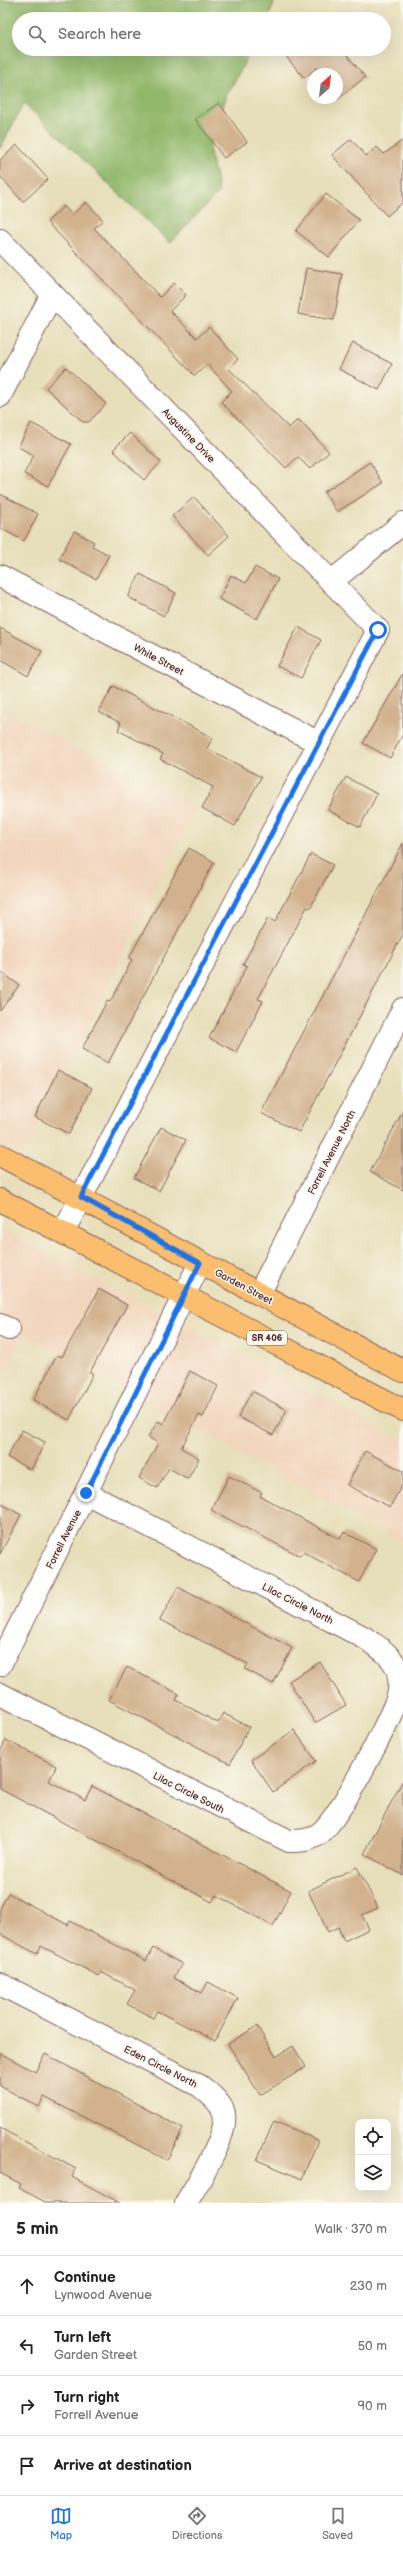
<!DOCTYPE html>
<meta charset="utf-8">
<style>
:root{--surface:#fff;--page:#f2f2f2;--text:#222;--muted:#767676;--line:#e0e0e0;--accent:#1a73e8}
body{margin:0;font-family:"Balsamiq Sans",sans-serif;background:var(--page);color:var(--text)}
.controls{position:absolute;right:12px;bottom:12px;display:grid;overflow:hidden;border-radius:8px;box-shadow:0 4px 16px #0002}
.controls button{width:36px;height:36px;display:grid;place-items:center;padding:0;border:0;border-bottom:1px solid var(--line);background:var(--surface);color:var(--text);font:20px sans-serif}
.compass{position:absolute;left:307px;top:68px;width:36px;height:36px;border-radius:50%;background:var(--surface);box-shadow:0 4px 16px #0002;rotate:28deg}
.stop{position:absolute;width:12px;height:12px;margin:-9px;border:3px solid #1a73e8;border-radius:50%;background:#fff}
.stop.end{background:#1a73e8;border-color:#fff;box-shadow:0 1px 4px #0008}
.list{margin:0;padding:0;list-style:none}
h2{display:flex;justify-content:space-between;align-items:center;height:52px;margin:0;padding:0 16px;font-size:17px}
h2 small{font-size:13px;font-weight:400;color:var(--muted)}
.list li{display:grid;grid-template-columns:26px 1fr auto;gap:12px;align-items:center;box-sizing:border-box;height:60px;padding:0 16px;border-top:1px solid var(--line)}
.list b{display:block;font-size:15px;white-space:nowrap}
.list p{margin:0;font-size:13px;white-space:nowrap;color:var(--muted)}
.list em{font-size:13px;font-style:normal;color:var(--muted)}
.icon{flex:none;width:22px;height:22px;fill:none;stroke:currentColor;stroke-width:2;stroke-linecap:round;stroke-linejoin:round}
.map{position:relative;flex:none;width:403px;height:2203px;overflow:hidden}
.search{position:absolute;background:var(--surface);box-shadow:0 4px 16px #0002;left:12px;right:12px;top:12px;height:44px;display:flex;align-items:center;gap:10px;box-sizing:border-box;padding:0 14px;border-radius:22px;color:var(--muted);font-size:15px}
.sheet{height:292px;background:var(--surface)}
nav{display:flex;justify-content:space-around;align-items:center;box-sizing:border-box;height:56px;border-top:1px solid var(--line);background:var(--surface);font-size:11px;color:var(--muted)}
nav a{display:grid;justify-items:center;gap:2px}
nav .on{color:var(--accent)}
.map>svg:first-child{display:block}
.built{fill:#f2d5bd}
.forest{fill:#92b86c;stroke:#6e6c4c}
.building{fill:#d2b28e}
.lines{fill:none;stroke-linecap:round;stroke-linejoin:round}
.minor-casing{stroke:#81625d;stroke-width:24}
.major-casing{stroke:#81625d;stroke-width:24}
.minor{stroke:#fff;stroke-width:22}
.major{stroke:#fabe6e;stroke-width:22}
.route{stroke:#1a73e8;stroke-width:5}
.labels{text-anchor:middle;stroke-width:3;stroke-linejoin:round;paint-order:stroke}
.shield{fill:#fbf7ec;stroke:#7f6065;stroke-width:1}
.shield-label{font-size:9px;font-weight:bold;fill:#4a1f2b}
.street-label{font-size:10px;fill:#4a1f2b;stroke:#fbf7ec}
</style>
<div class="map">
<svg width="403" height="2203" viewBox="0 0 403 2203">
<rect width="100%" height="100%" fill="#fbf7ec"/>
<filter id="ink" filterUnits="userSpaceOnUse"><feTurbulence type="fractalNoise" baseFrequency=".025" numOctaves="2"/><feDisplacementMap in="SourceGraphic" scale="8" xChannelSelector="R" yChannelSelector="G"/><feConvolveMatrix kernelMatrix="1 2 1 2 8 2 1 2 1" color-interpolation-filters="sRGB"/></filter>
<filter id="wash" filterUnits="userSpaceOnUse"><feTurbulence type="fractalNoise" baseFrequency=".012" numOctaves="4" result="noise"/><feDisplacementMap in="SourceGraphic" scale="16" xChannelSelector="R" yChannelSelector="G"/><feGaussianBlur stdDeviation="0.9" result="paint"/><feColorMatrix in="noise" values="0 0 0 0 0 0 0 0 0 0 0 0 0 0 0 0 0 1.4 0 .05"/><feComposite in="paint" operator="in"/></filter>
<g filter="url(#wash)">
<rect width="100%" height="100%" fill="#e7dfba"/>
<path class="built" d="M 0,709 L 195,806 L 24,1156 L 0,1143 Z
M 0,1229 L 162,1315 L 125,1390 L 25,1335 L 0,1384 Z
M 180,1323 L 403,1441 L 403,1542 L 142,1400 Z"/>
<path class="forest" d="M 0,0 L 275,0 L 268,19 L 19,19 L 19,49 L 252,49 L 227,95 L 209,148 L 219,192 L 170,243 L 24,103 L 0,149 Z"/>
<g id="blocks">
<path class="building" d="M 280,49 L 342,49 L 365,77 L 337,100 L 337,74 L 322,74 L 317,68 L 304,78 Z
M 219,103 L 247,142 L 224,158 L 195,119 Z
M 351,139 L 366,156 L 377,147 L 384,154 L 403,140 L 403,202 L 387,216 L 332,155 Z
M 17,145 L 48,179 L 23,202 L 0,176 L 0,160 Z
M 326,194 L 359,220 L 329,257 L 296,231 Z
M 86,202 L 103,220 L 94,228 L 160,297 L 174,283 L 186,295 L 170,311 L 197,338 L 209,327 L 238,359 L 228,368 L 289,428 L 298,419 L 329,452 L 310,469 L 298,457 L 286,468 L 221,402 L 232,391 L 207,364 L 195,376 L 47,222 L 64,206 L 72,215 Z
M 306,268 L 342,274 L 334,320 L 298,314 Z
M 353,343 L 392,364 L 379,390 L 339,369 Z
M 66,367 L 106,404 L 89,422 L 83,422 L 46,388 Z
M 31,423 L 71,444 L 48,486 L 24,474 L 34,455 L 18,447 Z
M 130,433 L 161,462 L 144,480 L 113,450 Z
M 370,462 L 383,483 L 337,512 L 324,492 Z
M 0,494 L 38,514 L 24,541 L 0,528 Z
M 194,497 L 229,536 L 208,555 L 172,516 Z
M 74,531 L 94,542 L 92,546 L 109,555 L 96,579 L 59,559 Z
M 255,567 L 278,579 L 257,619 L 219,599 L 231,575 L 246,583 Z
M 140,574 L 176,593 L 164,616 L 128,597 Z
M 298,627 L 321,640 L 301,678 L 277,666 Z
M 0,628 L 42,651 L 28,676 L 0,660 Z
M 403,673 L 403,734 L 390,758 L 363,743 Z
M 113,686 L 213,738 L 207,748 L 261,777 L 235,826 L 202,808 L 213,787 L 160,759 L 163,754 L 118,730 L 121,723 L 99,712 Z
M 346,777 L 377,794 L 360,827 L 328,810 Z
M 403,843 L 403,934 L 299,1132 L 261,1113 Z
M 189,848 L 214,862 L 108,1063 L 82,1049 L 107,1001 L 110,1002 L 132,960 L 129,958 Z
M 311,854 L 333,865 L 310,908 L 307,907 L 258,999 L 263,1001 L 236,1052 L 209,1038 L 247,966 L 243,964 L 268,918 L 275,922 Z
M 0,971 L 19,985 L 0,1011 Z
M 58,1070 L 92,1088 L 69,1134 L 35,1117 Z
M 403,1111 L 403,1190 L 370,1172 Z
M 161,1127 L 186,1140 L 159,1191 L 134,1178 Z
M 99,1289 L 127,1305 L 90,1372 L 93,1374 L 69,1420 L 33,1400 L 57,1355 L 62,1357 Z
M 190,1371 L 218,1386 L 203,1417 L 199,1415 L 181,1448 L 199,1458 L 188,1479 L 169,1468 L 157,1488 L 139,1478 L 158,1443 L 148,1437 L 158,1421 L 163,1424 Z
M 252,1391 L 287,1410 L 273,1435 L 238,1417 Z
M 22,1430 L 45,1442 L 31,1470 L 7,1457 Z
M 365,1451 L 403,1471 L 403,1483 L 390,1507 L 347,1485 Z
M 229,1476 L 262,1493 L 260,1496 L 340,1539 L 344,1532 L 376,1549 L 359,1582 L 303,1552 L 300,1556 L 211,1510 Z
M 0,1503 L 21,1515 L 0,1554 Z
M 178,1587 L 292,1648 L 273,1684 L 245,1669 L 248,1664 L 160,1620 Z
M 320,1662 L 346,1705 L 315,1723 L 289,1681 Z
M 127,1667 L 179,1694 L 176,1700 L 218,1723 L 223,1713 L 249,1727 L 230,1764 L 109,1700 Z
M 294,1730 L 316,1761 L 273,1792 L 251,1760 Z
M 6,1740 L 56,1766 L 49,1781 L 85,1800 L 92,1786 L 291,1891 L 273,1926 L 216,1895 L 212,1902 L 0,1789 L 0,1752 Z
M 403,1780 L 403,1875 L 364,1854 Z
M 357,1867 L 378,1908 L 362,1915 L 369,1929 L 344,1941 L 338,1927 L 328,1932 L 308,1891 Z
M 8,1893 L 68,1925 L 70,1921 L 146,1961 L 153,1948 L 182,1964 L 174,1978 L 202,1993 L 208,1982 L 238,1998 L 215,2041 L 157,2011 L 153,2018 L 127,2004 L 135,1990 L 101,1972 L 99,1976 L 41,1946 L 37,1954 L 0,1934 L 0,1909 Z
M 257,2026 L 276,2057 L 293,2046 L 306,2067 L 260,2095 L 228,2044 Z
M 0,2053 L 35,2072 L 45,2054 L 183,2129 L 167,2160 L 44,2097 L 39,2107 L 0,2086 Z
M 274,2121 L 318,2140 L 302,2179 L 257,2160 Z
M 0,2128 L 76,2169 L 72,2177 L 120,2203 L 47,2203 L 19,2188 L 21,2184 L 0,2173 Z"/>
</g>
</g>
<g filter="url(#ink)">
<use href="#blocks" fill-opacity="0" stroke="#81625d" stroke-width="1"/>
<g class="lines">
<defs>
<path id="minor" d="M 0,240 L 378,630 L 63,1232
M 0,396 L 52,294
M 0,576 L 319,743
M 331,582 L 403,523
M 259,1294 L 403,1009
M 0,1325 L 9,1329
M 0,1665 L 200,1263
M 0,1694 L 289,1841 C 301,1841 310,1841 320,1833 C 340,1818 385,1728 396,1702 C 399,1695 400,1685 399,1678 C 398,1659 379,1647 365,1638 L 86,1493
M 0,1984 L 200,2086 C 209,2093 218,2100 223,2110 C 232,2131 197,2184 186,2203"/>
<path id="major" d="M 0,1155 L 403,1371
M 0,1200 L 403,1410"/>
</defs>
<use href="#minor" class="minor-casing"/>
<use href="#major" class="major-casing"/>
<use href="#minor" class="minor"/>
<use href="#major" class="major"/>
</g>
</g>
<g class="lines" filter="url(#ink)">
<path class="route" d="M 86,1493 L 200,1263 L 81,1197 L 378,630"/>
</g>
<g class="labels">
<rect class="shield" x="247" y="1331" width="40" height="14" rx="3"/>
<g class="shield-label">
<text x="267" y="1341">SR 406</text>
</g>
<g class="street-label">
<text transform="translate(189 435) rotate(46)" y="4">Augustine Drive</text>
<text transform="translate(159 659) rotate(28)" y="4">White Street</text>
<text transform="translate(331 1152) rotate(-63)" y="4">Forrell Avenue North</text>
<text transform="translate(244 1286) rotate(28)" y="4">Garden Street</text>
<text transform="translate(63 1539) rotate(-63)" y="4">Forrell Avenue</text>
<text transform="translate(298 1603) rotate(27)" y="4">Lilac Circle North</text>
<text transform="translate(189 1792) rotate(27)" y="4">Lilac Circle South</text>
<text transform="translate(161 2066) rotate(27)" y="4">Eden Circle North</text>
</g>
</g>
</svg>
<div class="controls">
<button><svg class="icon" aria-label="locate" viewBox="0 0 24 24"><circle cx="12" cy="12" r="6"/><path d="M12 2v4M12 18v4M2 12h4M18 12h4"/></svg></button>
<button><svg class="icon" aria-label="layers" viewBox="0 0 24 24"><path d="M12 4l9 5-9 5-9-5zM3 14l9 5 9-5"/></svg></button>
</div>
<svg class="compass" viewBox="-18 -18 36 36"><path d="M0-13l5 13h-10z" fill="#e53935"/><path d="M0 13l5-13h-10z" fill="#767676"/></svg>
<div class="stop" style="left:378px;top:630px"></div>
<div class="stop end" style="left:86px;top:1493px"></div>
<div class="search"><svg class="icon" aria-label="search" viewBox="0 0 24 24"><circle cx="10" cy="10" r="6"/><path d="M15 15l6 6"/></svg>Search here</div>
</div>
<section class="sheet">
<h2>5 min<small>Walk · 370 m</small></h2>
<ul class="list">
<li><svg class="icon" aria-label="ahead" viewBox="0 0 24 24"><path d="M12 20V5M6 11l6-6 6 6"/></svg><div><b>Continue</b><p>Lynwood Avenue</p></div><em>230 m</em></li>
<li><svg class="icon" aria-label="left" viewBox="0 0 24 24"><path d="M17 20v-9H6M10 6l-5 5 5 5"/></svg><div><b>Turn left</b><p>Garden Street</p></div><em>50 m</em></li>
<li><svg class="icon" aria-label="right" viewBox="0 0 24 24"><path d="M7 20v-9h11M14 6l5 5-5 5"/></svg><div><b>Turn right</b><p>Forrell Avenue</p></div><em>90 m</em></li>
<li><svg class="icon" aria-label="arrive" viewBox="0 0 24 24"><path d="M6 21V4h12l-3 4 3 4H6"/></svg><div><b>Arrive at destination</b></div></li>
</ul>
</section>
<nav>
<a class="on"><svg class="icon" aria-label="map" viewBox="0 0 24 24"><path d="M3 6l6-2 6 2 6-2v14l-6 2-6-2-6 2zM9 4v14M15 6v14"/></svg>Map</a>
<a><svg class="icon" aria-label="directions" viewBox="0 0 24 24"><path d="M12 3l9 9-9 9-9-9zM9 14v-3h6M13 9l2 2-2 2"/></svg>Directions</a>
<a><svg class="icon" aria-label="saved" viewBox="0 0 24 24"><path d="M7 4h10v16l-5-4-5 4z"/></svg>Saved</a>
</nav>
